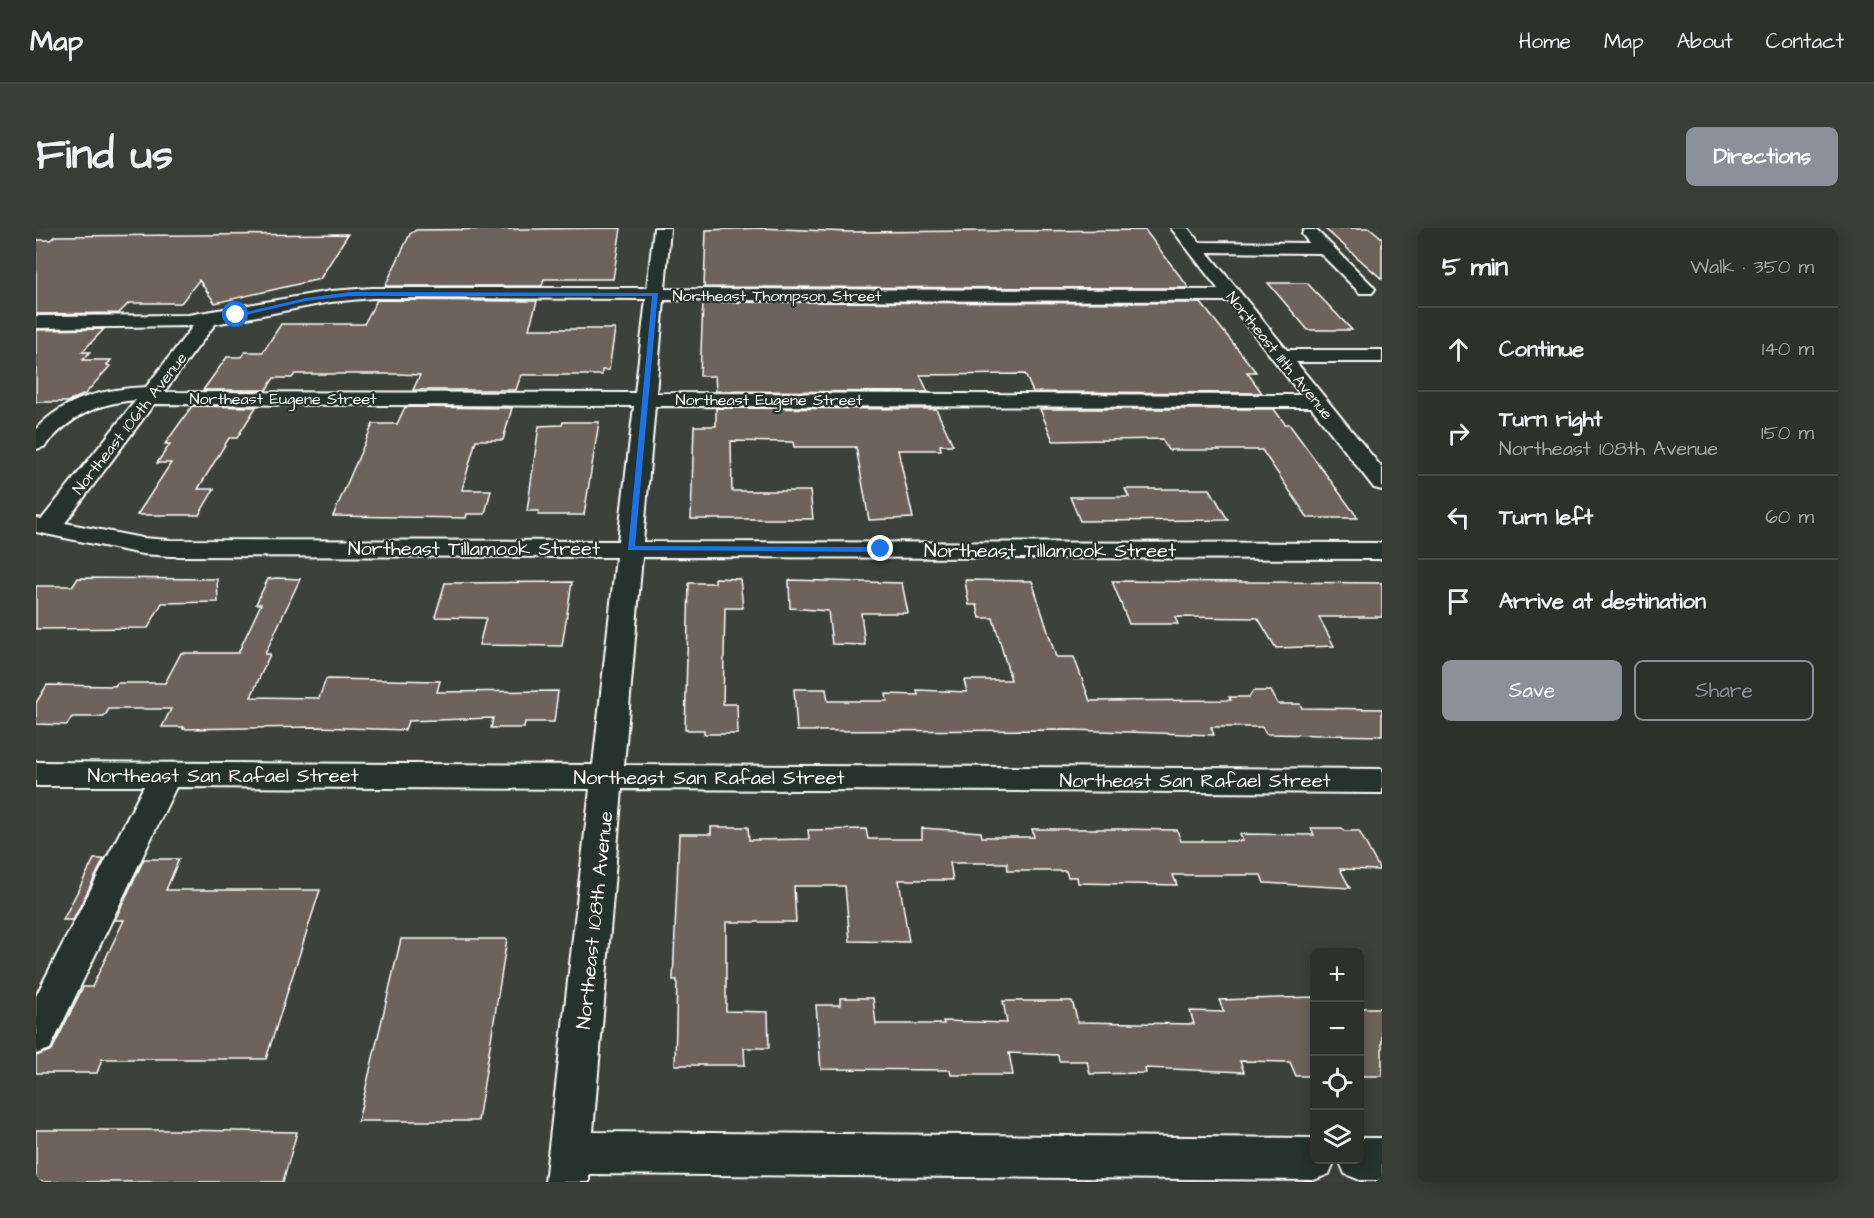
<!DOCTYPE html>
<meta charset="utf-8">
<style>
:root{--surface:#2d312c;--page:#393d38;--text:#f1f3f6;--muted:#a7a9a9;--line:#484c48;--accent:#8c9099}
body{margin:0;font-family:"Architects Daughter",sans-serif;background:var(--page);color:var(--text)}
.controls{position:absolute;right:18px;bottom:18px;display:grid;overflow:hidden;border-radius:9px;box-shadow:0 3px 15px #0003}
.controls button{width:54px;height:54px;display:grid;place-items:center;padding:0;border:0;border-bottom:2px solid var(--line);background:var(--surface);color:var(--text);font:30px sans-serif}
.stop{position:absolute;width:18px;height:18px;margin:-14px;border:4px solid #1a73e8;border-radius:50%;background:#fff}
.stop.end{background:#1a73e8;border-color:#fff;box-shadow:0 2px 6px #0008}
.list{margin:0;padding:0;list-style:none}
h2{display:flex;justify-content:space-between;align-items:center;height:78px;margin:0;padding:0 24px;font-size:26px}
h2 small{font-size:20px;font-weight:400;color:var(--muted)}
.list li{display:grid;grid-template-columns:39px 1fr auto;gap:18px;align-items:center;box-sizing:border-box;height:84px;padding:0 24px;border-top:2px solid var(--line)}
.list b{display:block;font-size:22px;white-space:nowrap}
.list p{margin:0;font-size:20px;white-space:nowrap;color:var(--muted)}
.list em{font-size:20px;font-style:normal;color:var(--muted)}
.actions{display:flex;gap:12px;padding:18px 24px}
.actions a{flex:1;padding:14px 0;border:2px solid var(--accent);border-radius:9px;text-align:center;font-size:21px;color:var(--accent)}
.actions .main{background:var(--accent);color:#fff}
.icon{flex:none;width:33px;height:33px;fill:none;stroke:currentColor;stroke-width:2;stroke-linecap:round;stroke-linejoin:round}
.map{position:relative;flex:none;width:1346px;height:954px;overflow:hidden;border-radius:9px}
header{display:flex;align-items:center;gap:36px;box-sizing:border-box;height:84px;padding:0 30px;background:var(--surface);border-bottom:2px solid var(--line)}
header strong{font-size:28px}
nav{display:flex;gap:33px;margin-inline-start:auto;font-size:21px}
.intro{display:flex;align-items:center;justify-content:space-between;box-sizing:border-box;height:144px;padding:0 36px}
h1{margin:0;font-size:42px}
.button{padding:15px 27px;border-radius:9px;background:var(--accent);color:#fff;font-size:21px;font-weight:700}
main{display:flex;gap:36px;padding:0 36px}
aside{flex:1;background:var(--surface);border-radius:9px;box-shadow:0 3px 15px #0003}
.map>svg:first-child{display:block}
.building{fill:#6e625b;stroke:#fff;stroke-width:1.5}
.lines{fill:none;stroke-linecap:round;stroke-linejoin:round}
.minor-casing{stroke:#fff;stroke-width:4}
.minor{fill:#26332d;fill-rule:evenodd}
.route{fill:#1a73e8}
.labels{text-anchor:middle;stroke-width:4.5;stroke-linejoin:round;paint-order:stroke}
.far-street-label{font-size:16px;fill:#fff;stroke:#26332d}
.street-label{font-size:20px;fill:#fff;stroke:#26332d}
</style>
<header>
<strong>Map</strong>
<nav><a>Home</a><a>Map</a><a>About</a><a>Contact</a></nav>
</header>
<div class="intro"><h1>Find us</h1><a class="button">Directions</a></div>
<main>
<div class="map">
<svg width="1346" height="954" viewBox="0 0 1346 954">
<rect width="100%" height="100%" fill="#3c413b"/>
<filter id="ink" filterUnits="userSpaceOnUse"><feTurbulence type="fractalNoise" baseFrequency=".0167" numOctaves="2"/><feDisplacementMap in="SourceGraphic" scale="12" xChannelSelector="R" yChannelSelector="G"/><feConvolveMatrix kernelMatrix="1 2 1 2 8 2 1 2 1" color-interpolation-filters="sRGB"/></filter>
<g filter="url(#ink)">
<path class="building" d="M 585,0 L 577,51 L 508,51 L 506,58 L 349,58 L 374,6 L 380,2 Z
M 724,0 L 813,4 L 1109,2 L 1153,60 L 668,59 L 670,2 Z
M 1288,0 L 1334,0 L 1346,10 L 1346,51 Z
M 312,6 L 284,51 L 179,75 L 163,52 L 145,75 L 93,75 L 83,85 L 0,86 L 0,12 L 14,12 L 19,8 Z
M 1232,55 L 1271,55 L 1316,102 L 1272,102 Z
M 341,72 L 501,73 L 493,101 L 579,101 L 573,142 L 566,142 L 566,147 L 485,147 L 480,162 L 377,162 L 384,147 L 362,146 L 259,146 L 256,150 L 238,150 L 230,162 L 167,162 L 191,129 L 206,129 L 209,124 L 227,124 L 245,96 L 328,96 Z
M 667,74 L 1165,75 L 1220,144 L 1211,144 L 1226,165 L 997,164 L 989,146 L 884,147 L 892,164 L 680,163 L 679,148 L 664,148 Z
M 68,101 L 46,124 L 54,124 L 47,132 L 75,132 L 71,137 L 74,138 L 49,166 L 31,174 L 0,174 L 0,102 Z
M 156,178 L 220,179 L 201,210 L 193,210 L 162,261 L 178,261 L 163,287 L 101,287 L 135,235 L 121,235 L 134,216 L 129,216 Z
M 369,179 L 476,180 L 467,212 L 440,212 L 426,262 L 455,262 L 449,286 L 431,286 L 430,290 L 297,288 L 337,196 L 361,196 Z
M 680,180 L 900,181 L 917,217 L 904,217 L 905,222 L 862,222 L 877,290 L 833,292 L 820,219 L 758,219 L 757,214 L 695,213 L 696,263 L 774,263 L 777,291 L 655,291 L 658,198 L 680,198 Z
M 1004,181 L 1238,181 L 1249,196 L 1253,196 L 1322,290 L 1272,290 L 1226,222 L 1132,222 L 1126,211 L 1017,213 Z
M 527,194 L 563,194 L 548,287 L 502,287 L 503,283 L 491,283 L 503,198 L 526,197 Z
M 1089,261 L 1174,261 L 1192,292 L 1044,293 L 1034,269 L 1093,269 Z
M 42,350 L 181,351 L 182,374 L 126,375 L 112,400 L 0,401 L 0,358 L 37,358 Z
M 240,350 L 264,351 L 229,426 L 234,426 L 215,469 L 283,470 L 290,451 L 404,453 L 401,464 L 522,463 L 518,494 L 489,494 L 488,500 L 455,500 L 457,490 L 372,493 L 369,502 L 282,499 L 147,501 L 148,499 L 126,499 L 135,481 L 73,481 L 68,489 L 36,489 L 31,497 L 0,496 L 0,475 L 11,457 L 79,458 L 81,455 L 129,455 L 145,425 L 202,425 L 225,376 L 220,376 L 232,351 Z
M 679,350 L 704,351 L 707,380 L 689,380 L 687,476 L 701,476 L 702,506 L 668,506 L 668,502 L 649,502 L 653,355 L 679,355 Z
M 753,352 L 866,355 L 872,385 L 825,385 L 829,417 L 796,416 L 792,383 L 754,380 Z
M 929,352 L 996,353 L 1020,429 L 1038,429 L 1054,473 L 1195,472 L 1193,469 L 1213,469 L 1217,463 L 1235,463 L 1242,476 L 1264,476 L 1266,480 L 1346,481 L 1346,508 L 1230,506 L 1226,499 L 1175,499 L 1178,507 L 1035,502 L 761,503 L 758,461 L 790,461 L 792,473 L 851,473 L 850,466 L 882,467 L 881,462 L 931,464 L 928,452 L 975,452 L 957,390 L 944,390 L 941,377 L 933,377 Z
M 1076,353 L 1346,355 L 1346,389 L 1283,389 L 1298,418 L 1240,420 L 1222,390 L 1139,389 L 1142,396 L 1093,396 Z
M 536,354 L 526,418 L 443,417 L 450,390 L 399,389 L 409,355 Z
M 675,599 L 712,599 L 713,612 L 773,611 L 772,602 L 830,601 L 832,611 L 886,611 L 886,600 L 945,604 L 946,609 L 998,609 L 996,601 L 1082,601 L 1141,602 L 1145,613 L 1207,613 L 1204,606 L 1278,607 L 1275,600 L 1306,600 L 1308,603 L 1323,603 L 1344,642 L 1304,641 L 1314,660 L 1228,655 L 1225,647 L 1137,647 L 1141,657 L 1042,655 L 1041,649 L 1032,649 L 1030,643 L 972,643 L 971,635 L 914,635 L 917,652 L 863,652 L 873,714 L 814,713 L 809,658 L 758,658 L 760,694 L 690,694 L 690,783 L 732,784 L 733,820 L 708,820 L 709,837 L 639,837 L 641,752 L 637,752 L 643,606 L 675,606 Z
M 58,631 L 68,631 L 37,692 L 27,692 Z
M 108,631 L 143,631 L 130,662 L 284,662 L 230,831 L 66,831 L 61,845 L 0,845 L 0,828 L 16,822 L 47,759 L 56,759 L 64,742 L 88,692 L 79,692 Z
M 365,711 L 471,711 L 442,893 L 322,893 Z
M 1278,769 L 1278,848 L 1260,848 L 1254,834 L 1204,833 L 1208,844 L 1109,840 L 1110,845 L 1054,846 L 1051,833 L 1023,833 L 1022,827 L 973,825 L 977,847 L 915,847 L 914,842 L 785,841 L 780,777 L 804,777 L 804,770 L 837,770 L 840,796 L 908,796 L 907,793 L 971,795 L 967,773 L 1036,773 L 1042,794 L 1158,796 L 1154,783 L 1188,784 L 1183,772 Z
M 1323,780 L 1346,780 L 1346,848 L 1323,848 Z
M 0,902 L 143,902 L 261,904 L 247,954 L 0,954 Z"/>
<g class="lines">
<defs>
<path id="minor" d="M 618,0 L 634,0 L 629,61 L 1183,62 L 1135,0 L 1152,0 L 1163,14 L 1273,15 L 1266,6 L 1268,2 L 1280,2 L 1336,57 L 1339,61 L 1336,65 L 1324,65 L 1284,25 L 1171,24 L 1251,122 L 1346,122 L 1346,134 L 1260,134 L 1346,240 L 1346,262 L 1338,260 L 1275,179 L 619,178 L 607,314 L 1346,315 L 1346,331 L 606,329 L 588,537 L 1346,541 L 1346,565 L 586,561 L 557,904 L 1278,910 L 1278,932 L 1299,932 L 1293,946 L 1278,952 L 553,946 L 553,954 L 509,954 L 554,561 L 140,559 L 14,821 L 0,826 L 0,768 L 108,558 L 0,558 L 0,534 L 557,537 L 580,329 L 134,328 L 106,326 L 0,304 L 0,290 L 6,291 L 100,172 C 60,175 34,189 8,219 L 0,221 L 0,201 C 30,169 68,161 110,159 L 157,98 L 0,100 L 0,88 L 152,87 L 295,63 L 336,60 L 611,60 ZM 336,70 L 610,71 L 599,165 L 128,164 L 179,96 L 295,74 ZM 628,72 L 1192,73 L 1265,167 L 620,165 ZM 118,176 L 598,178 L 582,313 L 134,312 L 106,310 L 29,295 Z
M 1324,910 L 1346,910 L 1346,952 L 1324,952 L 1309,946 L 1303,932 L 1324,932 Z"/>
</defs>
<use href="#minor" class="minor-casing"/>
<use href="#minor" class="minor"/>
</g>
</g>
<path class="route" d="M 314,64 L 622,65 L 599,318 L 845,319 L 849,321 L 845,324 L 592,322 L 616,68 L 314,68 L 270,73 L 200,89 L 197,87 L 270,70 Z"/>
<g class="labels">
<g class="far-street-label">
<text x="741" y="73">Northeast Thompson Street</text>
<text transform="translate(1244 127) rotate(51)" y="6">Northeast 111th Avenue</text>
<text x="247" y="176">Northeast Eugene Street</text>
<text x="733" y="177">Northeast Eugene Street</text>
<text transform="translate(93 195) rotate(-52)" y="6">Northeast 106th Avenue</text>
</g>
<g class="street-label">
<text x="438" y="327">Northeast Tillamook Street</text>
<text x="1014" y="329">Northeast Tillamook Street</text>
<text x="187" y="554">Northeast San Rafael Street</text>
<text x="673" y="556">Northeast San Rafael Street</text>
<text x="1159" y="559">Northeast San Rafael Street</text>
<text transform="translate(558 692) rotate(-84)" y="7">Northeast 108th Avenue</text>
</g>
</g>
</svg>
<div class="controls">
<button>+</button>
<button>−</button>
<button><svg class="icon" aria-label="locate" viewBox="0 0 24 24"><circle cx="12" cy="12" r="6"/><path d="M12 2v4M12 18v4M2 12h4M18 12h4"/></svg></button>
<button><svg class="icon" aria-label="layers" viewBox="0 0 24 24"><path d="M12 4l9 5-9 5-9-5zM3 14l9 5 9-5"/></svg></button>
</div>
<div class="stop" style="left:200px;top:87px"></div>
<div class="stop end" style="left:845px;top:321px"></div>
</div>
<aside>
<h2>5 min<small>Walk · 350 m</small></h2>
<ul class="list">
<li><svg class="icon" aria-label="ahead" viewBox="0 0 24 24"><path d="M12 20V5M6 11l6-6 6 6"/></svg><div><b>Continue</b></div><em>140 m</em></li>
<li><svg class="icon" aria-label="right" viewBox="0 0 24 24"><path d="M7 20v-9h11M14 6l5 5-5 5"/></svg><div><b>Turn right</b><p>Northeast 108th Avenue</p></div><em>150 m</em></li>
<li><svg class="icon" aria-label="left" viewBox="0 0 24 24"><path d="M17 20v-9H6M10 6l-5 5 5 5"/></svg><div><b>Turn left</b></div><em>60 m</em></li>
<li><svg class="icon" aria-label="arrive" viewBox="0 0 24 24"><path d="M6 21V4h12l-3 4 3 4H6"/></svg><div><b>Arrive at destination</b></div></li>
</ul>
<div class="actions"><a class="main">Save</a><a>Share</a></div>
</aside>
</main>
